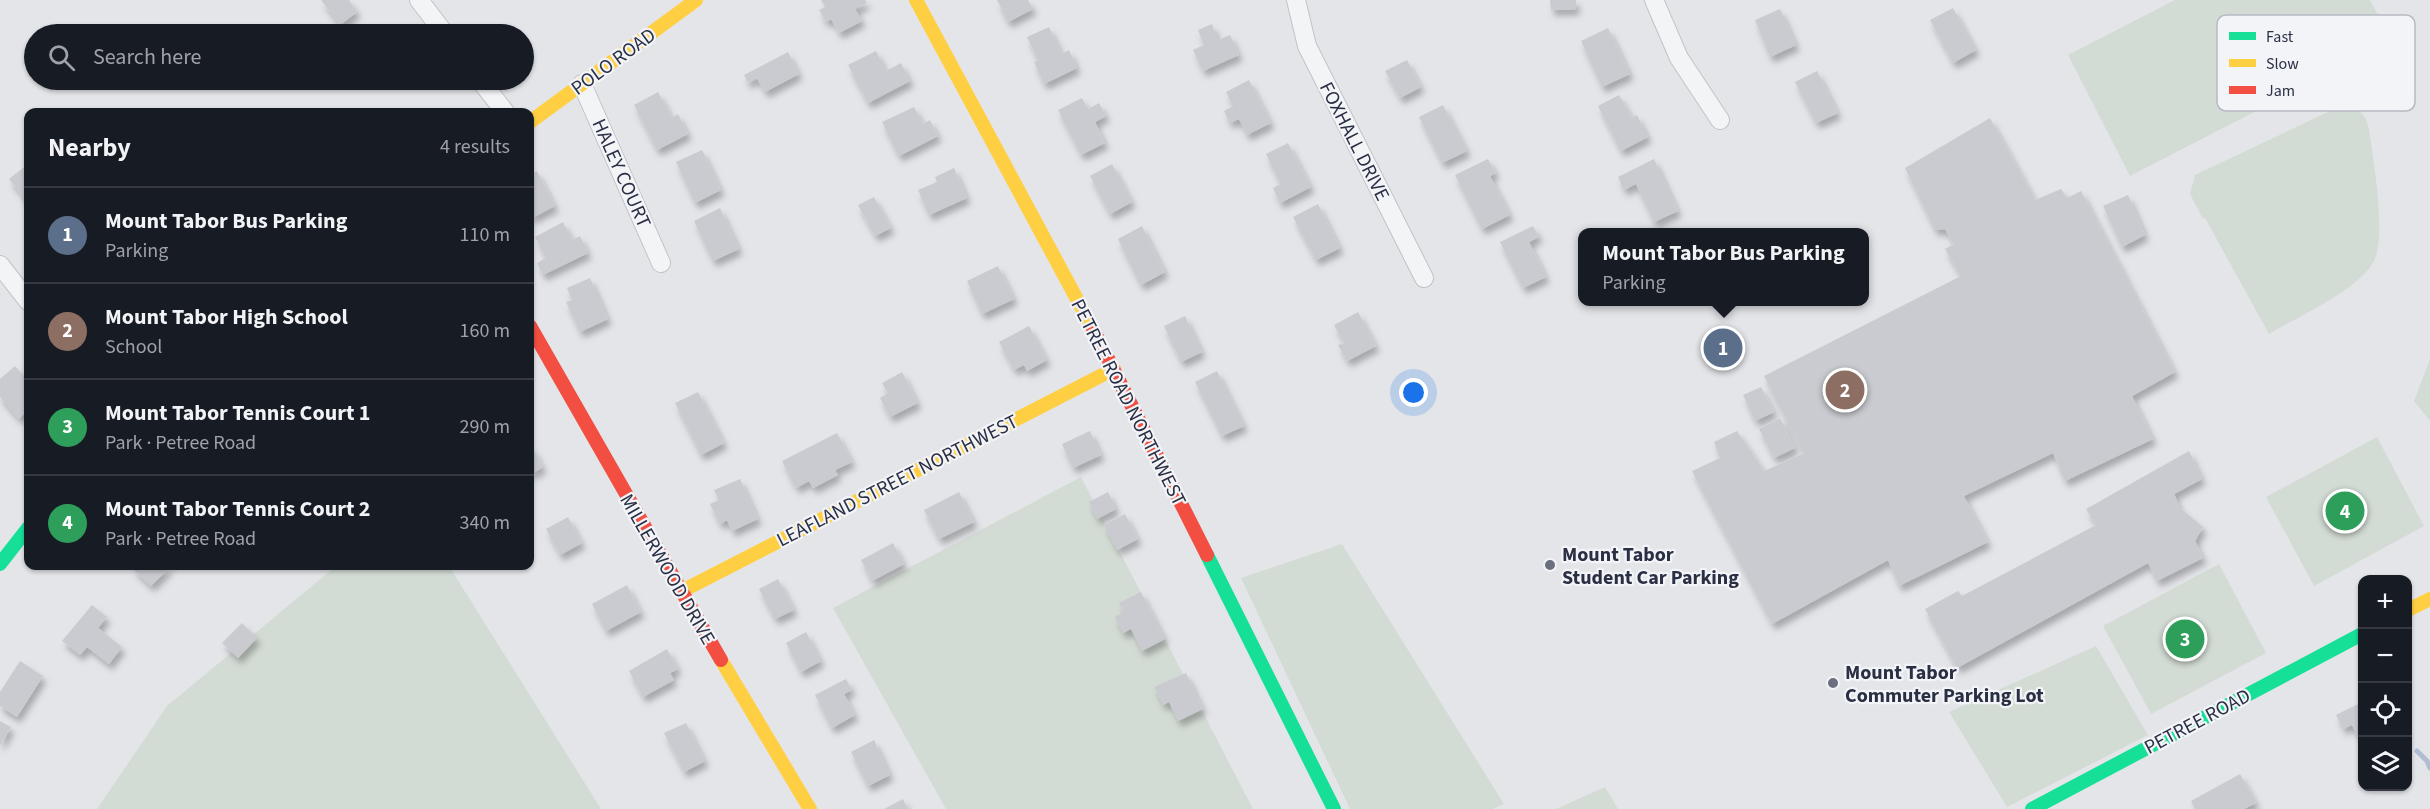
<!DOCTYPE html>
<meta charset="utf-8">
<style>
:root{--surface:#171b24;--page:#20242c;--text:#f1f3f6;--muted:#9ea1a6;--line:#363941;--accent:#ea580c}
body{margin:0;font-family:"Source Sans 3",sans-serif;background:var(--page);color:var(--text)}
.controls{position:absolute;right:18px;bottom:18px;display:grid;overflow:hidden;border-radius:12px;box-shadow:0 2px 4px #0004}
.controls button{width:54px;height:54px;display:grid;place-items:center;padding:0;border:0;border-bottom:2px solid var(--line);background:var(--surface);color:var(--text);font:30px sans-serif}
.you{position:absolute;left:1414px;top:393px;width:21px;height:21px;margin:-15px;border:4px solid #fff;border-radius:50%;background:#1a73e8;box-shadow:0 0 0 9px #1a73e833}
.badge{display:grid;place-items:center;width:39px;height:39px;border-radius:50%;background:var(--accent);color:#fff;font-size:20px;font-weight:700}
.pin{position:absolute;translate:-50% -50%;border:3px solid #fff;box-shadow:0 2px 6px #0006}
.popup{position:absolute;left:1578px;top:228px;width:291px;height:78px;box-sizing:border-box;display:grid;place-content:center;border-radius:12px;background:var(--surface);filter:drop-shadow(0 2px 4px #0005);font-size:20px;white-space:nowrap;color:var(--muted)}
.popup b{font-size:22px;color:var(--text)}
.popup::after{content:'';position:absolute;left:50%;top:100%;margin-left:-12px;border:12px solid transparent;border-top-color:var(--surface)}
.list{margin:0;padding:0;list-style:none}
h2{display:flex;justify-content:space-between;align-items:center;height:78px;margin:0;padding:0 24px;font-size:26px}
h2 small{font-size:20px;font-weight:400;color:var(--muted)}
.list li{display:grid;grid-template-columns:39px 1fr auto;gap:18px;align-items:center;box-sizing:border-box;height:96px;padding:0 24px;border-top:2px solid var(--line)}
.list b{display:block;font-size:22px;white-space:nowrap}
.list p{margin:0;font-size:20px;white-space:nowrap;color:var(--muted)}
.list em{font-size:20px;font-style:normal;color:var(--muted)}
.icon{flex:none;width:33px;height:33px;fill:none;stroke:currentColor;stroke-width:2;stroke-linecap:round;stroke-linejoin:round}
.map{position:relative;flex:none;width:2430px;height:809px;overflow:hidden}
.search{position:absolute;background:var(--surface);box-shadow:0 2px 4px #0004;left:24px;top:24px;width:510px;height:66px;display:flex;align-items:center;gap:15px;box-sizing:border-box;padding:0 21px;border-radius:33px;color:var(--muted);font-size:22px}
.panel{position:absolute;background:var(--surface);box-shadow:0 2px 4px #0004;left:24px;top:108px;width:510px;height:462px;border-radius:12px}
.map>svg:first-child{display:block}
.green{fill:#d3dcd4}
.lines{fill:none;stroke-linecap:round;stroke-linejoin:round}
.stream{stroke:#b2bcd4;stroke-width:5}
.building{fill:#cacbd0;filter:url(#shadow)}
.street-casing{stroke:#c2c3c7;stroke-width:20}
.street{stroke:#f3f4f6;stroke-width:18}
.fast{stroke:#16e098;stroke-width:14}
.slow{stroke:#ffcf43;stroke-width:14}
.jam{stroke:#f24e42;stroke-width:14}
.poi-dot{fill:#6b6f7e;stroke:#f2f4f8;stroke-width:2}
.labels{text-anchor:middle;stroke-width:4.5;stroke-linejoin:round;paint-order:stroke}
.street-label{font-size:20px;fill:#2a2f44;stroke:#f2f4f8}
.poi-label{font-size:20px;font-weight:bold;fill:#2a2f44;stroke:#f2f4f8;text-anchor:start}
.key{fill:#f2f4f8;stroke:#b6b9c2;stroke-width:1.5}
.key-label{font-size:16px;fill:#2a2f44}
</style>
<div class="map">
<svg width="2430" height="809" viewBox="0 0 2430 809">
<defs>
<filter id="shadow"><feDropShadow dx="3.5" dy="6" stdDeviation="3" flood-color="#0004"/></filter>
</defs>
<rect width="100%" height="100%" fill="#e4e5e9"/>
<path class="green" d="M 2175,0 L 2370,0 L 2392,41 L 2130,176 L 2068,55 Z
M 2351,101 L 2366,119 L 2369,129 C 2373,160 2387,233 2374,261 C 2360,289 2296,318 2269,334 L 2205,218 L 2203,219 L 2190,194 L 2195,175 Z
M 2430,359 L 2430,421 L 2414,401 Z
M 2377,437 L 2424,526 L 2314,586 L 2266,497 Z
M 1081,477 L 1253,809 L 946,809 L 833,608 Z
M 1342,544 L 1504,804 L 1493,809 L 1350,809 L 1241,578 Z
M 2219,564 L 2266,653 L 2151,714 L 2103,626 Z
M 336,566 L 449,566 L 601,809 L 97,809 L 167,706 Z
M 2096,646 L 2148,735 L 2007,807 L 1949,712 Z
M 1605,787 L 1618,809 L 1556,809 Z"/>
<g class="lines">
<path class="stream" d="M 2417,751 L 2427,761 L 2430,768"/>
</g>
<path class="building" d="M 321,0 L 349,0 L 357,12 L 340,25 Z
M 821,0 L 865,0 L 867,3 L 855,9 L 862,21 L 839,33 L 831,19 L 826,22 L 819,10 L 825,7 Z
M 997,0 L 1028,0 L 1033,9 L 1008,22 Z
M 1550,0 L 1576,0 L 1576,9 L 1551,10 Z
M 1953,8 L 1976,50 L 1953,63 L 1930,20 Z
M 1780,9 L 1796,45 L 1770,57 L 1755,20 Z
M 1212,24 L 1218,40 L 1230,35 L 1239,55 L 1203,71 L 1193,50 L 1204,45 L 1198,30 Z
M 1049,27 L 1062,54 L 1069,50 L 1077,68 L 1044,84 L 1034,62 L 1038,60 L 1027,37 Z
M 1608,28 L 1630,74 L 1602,87 L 1581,41 Z
M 876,51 L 886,71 L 901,63 L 910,81 L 868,103 L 848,65 Z
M 788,52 L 799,74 L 765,92 L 757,78 L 748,83 L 744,75 Z
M 1407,60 L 1421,87 L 1400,98 L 1385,71 Z
M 1817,71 L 1838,113 L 1816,123 L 1795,82 Z
M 1249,80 L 1271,123 L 1247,135 L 1239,119 L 1230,123 L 1224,111 L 1233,106 L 1226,92 Z
M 658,92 L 672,118 L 678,114 L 688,134 L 657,150 L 634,105 Z
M 1619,95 L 1632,118 L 1637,115 L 1648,137 L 1621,151 L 1598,106 Z
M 1082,98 L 1088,109 L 1099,103 L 1106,116 L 1095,122 L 1105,143 L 1081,155 L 1058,110 Z
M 1443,105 L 1467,151 L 1442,163 L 1419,117 Z
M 914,107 L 923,124 L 930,120 L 938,136 L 899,156 L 882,122 Z
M 1990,118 L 2035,200 L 2061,189 L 2067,198 L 2081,191 L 2175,372 L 2132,396 L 2153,439 L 2065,481 L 2053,453 L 1964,496 L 1988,542 L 1899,586 L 1888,560 L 1772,624 L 1692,471 L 1720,458 L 1714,442 L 1737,431 L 1764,471 L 1804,453 L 1764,376 L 1961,276 L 1945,249 L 1954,244 L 1945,229 L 1935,230 L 1905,168 Z
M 1288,143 L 1311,187 L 1280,203 L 1273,188 L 1281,184 L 1266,154 Z
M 702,150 L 721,190 L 695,203 L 676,162 Z
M 1488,159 L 1496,173 L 1490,176 L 1510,215 L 1482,229 L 1455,175 Z
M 1654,159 L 1678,211 L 1654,222 L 1636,184 L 1624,190 L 1618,177 Z
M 28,164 L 28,203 L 9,179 Z
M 1112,164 L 1132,202 L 1110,214 L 1090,176 Z
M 954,168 L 967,198 L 929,215 L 918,190 L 937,182 L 935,177 Z
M 537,171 L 555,206 L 530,219 L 530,175 Z
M 2128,195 L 2145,235 L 2122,247 L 2103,206 Z
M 874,197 L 891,228 L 875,236 L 858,205 Z
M 1318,204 L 1340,248 L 1316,260 L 1293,217 Z
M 720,208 L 739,249 L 713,261 L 694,221 Z
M 563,222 L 572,240 L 580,236 L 588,253 L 543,275 L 537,263 L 546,258 L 535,237 Z
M 1142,226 L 1165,272 L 1141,285 L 1118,239 Z
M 1533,226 L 1539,237 L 1529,242 L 1546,277 L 1523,288 L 1500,242 Z
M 998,266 L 1014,299 L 982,314 L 967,281 Z
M 590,278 L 608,319 L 580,332 L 566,302 L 572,300 L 567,288 Z
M 1358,312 L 1376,346 L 1347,361 L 1338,345 L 1344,343 L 1334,325 Z
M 1185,316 L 1202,352 L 1181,362 L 1164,326 Z
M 1029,326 L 1047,360 L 1027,371 L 1024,365 L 1014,370 L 999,342 Z
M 15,366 L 28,381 L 28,410 L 19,419 L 0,397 L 0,379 Z
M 1217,371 L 1244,426 L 1222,436 L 1195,382 Z
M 902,372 L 918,403 L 890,417 L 880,398 L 888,393 L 882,383 Z
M 1761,387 L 1774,412 L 1755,421 L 1743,395 Z
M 698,392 L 724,443 L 701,455 L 675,403 Z
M 1780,418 L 1795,448 L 1774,458 L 1759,429 Z
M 1090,431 L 1101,455 L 1073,468 L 1062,444 Z
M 837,433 L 852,462 L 835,470 L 838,475 L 813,488 L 809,481 L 796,488 L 782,461 Z
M 530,443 L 543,467 L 530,475 Z
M 2189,451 L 2202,479 L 2174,494 L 2180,508 L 2203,527 L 2195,541 L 2203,558 L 2157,581 L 2148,563 L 1957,668 L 1925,609 L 1958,591 L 1962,596 L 2096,525 L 2086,509 Z
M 740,479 L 758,519 L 732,531 L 727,520 L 720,524 L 710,504 L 719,500 L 714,490 Z
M 959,492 L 974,522 L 939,539 L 924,510 Z
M 1108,492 L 1116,509 L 1097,519 L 1089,502 Z
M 1125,514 L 1138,539 L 1117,550 L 1104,525 Z
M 568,517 L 582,543 L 560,555 L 546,529 Z
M 893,543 L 904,564 L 872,581 L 861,560 Z
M 134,566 L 171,566 L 151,586 L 132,568 Z
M 778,579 L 794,610 L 775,619 L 759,589 Z
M 627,585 L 641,612 L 606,631 L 592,604 Z
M 1141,592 L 1165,639 L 1142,651 L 1131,629 L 1123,633 L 1115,617 L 1124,612 L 1119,603 Z
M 92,605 L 107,617 L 98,628 L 122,647 L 109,664 L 87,647 L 80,655 L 62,641 Z
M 242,623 L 257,638 L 238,658 L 222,643 Z
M 806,632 L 821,661 L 801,672 L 786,643 Z
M 667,649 L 678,669 L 670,673 L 674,680 L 643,697 L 629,671 Z
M 20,661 L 43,676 L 17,717 L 0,706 L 0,692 Z
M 1186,673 L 1203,709 L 1178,721 L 1169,702 L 1163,705 L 1154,687 Z
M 846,679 L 852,690 L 844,694 L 855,715 L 832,728 L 815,695 Z
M 2362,702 L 2362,732 L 2357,735 L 2352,725 L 2343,729 L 2336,715 Z
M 0,721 L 11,727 L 0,746 Z
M 686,723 L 705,761 L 684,772 L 664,733 Z
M 874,740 L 890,775 L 868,786 L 851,752 Z
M 2240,774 L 2256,803 L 2244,809 L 2195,809 L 2191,801 Z
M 903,799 L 908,809 L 884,809 Z"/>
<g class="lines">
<defs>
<path id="street" d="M 419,0 L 445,34
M 1296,0 L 1307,46 L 1424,278
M 1654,0 L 1679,58 L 1720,120
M 480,80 L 505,112
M 582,84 L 661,263
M 0,265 L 28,301"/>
</defs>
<use href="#street" class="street-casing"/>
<use href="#street" class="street"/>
<path class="fast" d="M 1207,555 L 1334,809
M 0,564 L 28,528
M 2032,809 L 2362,634"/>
<path class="slow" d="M 916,0 L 1093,329
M 530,122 L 696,0
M 680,592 L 1114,369
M 2408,610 L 2430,599
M 721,660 L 810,809"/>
<path class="jam" d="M 530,326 L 721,660
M 1093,329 L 1207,555"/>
</g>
<g class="poi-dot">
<circle cx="1550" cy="565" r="6"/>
<circle cx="1833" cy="683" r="6"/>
</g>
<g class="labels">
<g class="street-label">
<text transform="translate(613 61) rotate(-36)" y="7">POLO ROAD</text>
<text transform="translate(1355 141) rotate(63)" y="7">FOXHALL DRIVE</text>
<text transform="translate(622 173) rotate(66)" y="7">HALEY COURT</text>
<text transform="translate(1129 402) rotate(63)" y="7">PETREE ROAD NORTHWEST</text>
<text transform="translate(897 480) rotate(-27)" y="7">LEAFLAND STREET NORTHWEST</text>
<text transform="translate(668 569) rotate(60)" y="7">MILLERWOOD DRIVE</text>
<text transform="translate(2197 721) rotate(-28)" y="7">PETREE ROAD</text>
</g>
<g class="poi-label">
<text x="1562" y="561">Mount Tabor<tspan x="1562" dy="23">Student Car Parking</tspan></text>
<text x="1845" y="679">Mount Tabor<tspan x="1845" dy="23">Commuter Parking Lot</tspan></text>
</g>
</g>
<rect x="2217" y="15" width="198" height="96" rx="9" class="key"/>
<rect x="2229" y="32" width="27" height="8" fill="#16e098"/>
<rect x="2229" y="59" width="27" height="8" fill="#ffcf43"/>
<rect x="2229" y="86" width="27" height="8" fill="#f24e42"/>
<g class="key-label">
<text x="2266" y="42">Fast</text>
<text x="2266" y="69">Slow</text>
<text x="2266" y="96">Jam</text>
</g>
</svg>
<div class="controls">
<button>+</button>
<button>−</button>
<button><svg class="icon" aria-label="locate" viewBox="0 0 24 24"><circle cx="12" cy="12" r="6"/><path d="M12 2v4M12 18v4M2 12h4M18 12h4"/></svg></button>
<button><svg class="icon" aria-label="layers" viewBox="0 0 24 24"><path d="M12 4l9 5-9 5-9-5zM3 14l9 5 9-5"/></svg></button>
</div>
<div class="you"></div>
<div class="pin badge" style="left:1723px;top:348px;background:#5c6f8a">1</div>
<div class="popup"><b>Mount Tabor Bus Parking</b>Parking</div>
<div class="pin badge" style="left:1845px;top:390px;background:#8d6e63">2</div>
<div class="pin badge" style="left:2185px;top:639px;background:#2e9e5b">3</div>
<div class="pin badge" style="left:2345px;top:511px;background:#2e9e5b">4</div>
<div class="search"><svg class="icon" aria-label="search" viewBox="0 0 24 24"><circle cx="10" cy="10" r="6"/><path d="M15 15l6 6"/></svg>Search here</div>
<section class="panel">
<h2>Nearby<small>4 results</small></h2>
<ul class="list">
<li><span class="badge" style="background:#5c6f8a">1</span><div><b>Mount Tabor Bus Parking</b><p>Parking</p></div><em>110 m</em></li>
<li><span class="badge" style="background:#8d6e63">2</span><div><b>Mount Tabor High School</b><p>School</p></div><em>160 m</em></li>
<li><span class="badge" style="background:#2e9e5b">3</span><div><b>Mount Tabor Tennis Court 1</b><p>Park · Petree Road</p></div><em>290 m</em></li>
<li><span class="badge" style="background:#2e9e5b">4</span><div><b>Mount Tabor Tennis Court 2</b><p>Park · Petree Road</p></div><em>340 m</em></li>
</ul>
</section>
</div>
